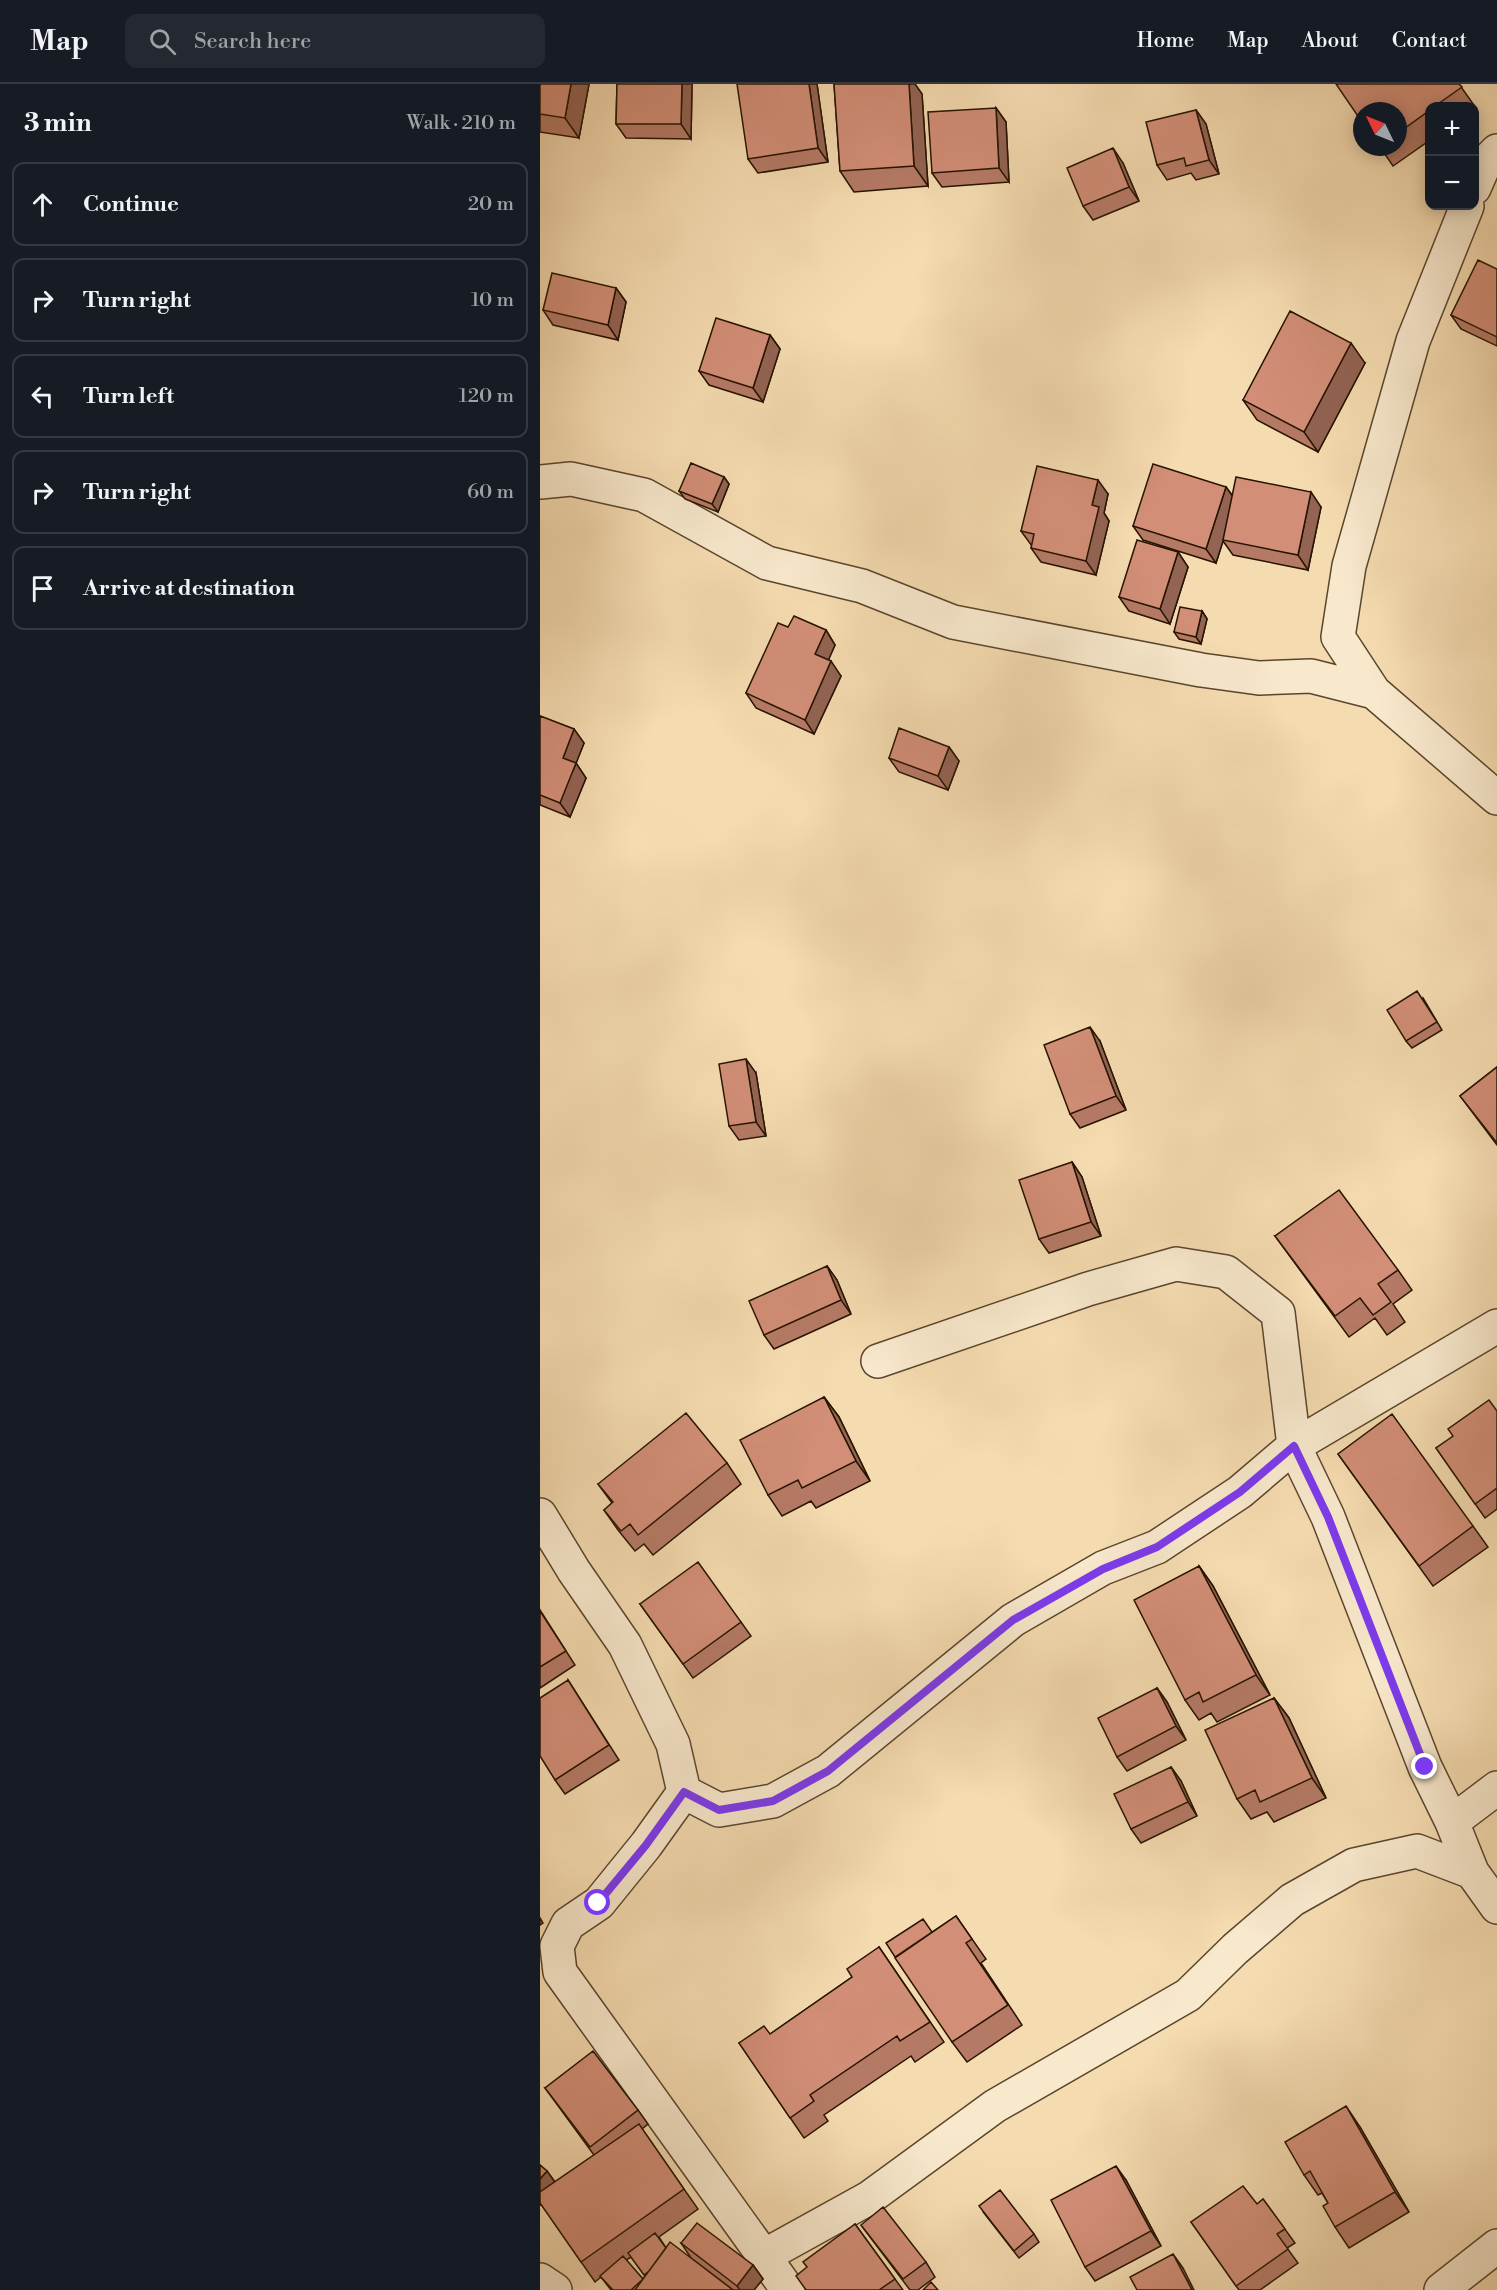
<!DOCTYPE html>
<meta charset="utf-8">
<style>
:root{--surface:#171b24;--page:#242831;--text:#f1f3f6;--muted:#9ea1a6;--line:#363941}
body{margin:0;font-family:"Libre Bodoni",serif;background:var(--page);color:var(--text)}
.controls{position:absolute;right:18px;top:18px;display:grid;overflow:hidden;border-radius:12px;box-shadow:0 3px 15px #0003}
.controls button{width:54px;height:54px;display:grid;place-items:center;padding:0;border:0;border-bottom:2px solid var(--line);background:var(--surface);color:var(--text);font:30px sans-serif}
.compass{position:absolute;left:813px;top:18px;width:54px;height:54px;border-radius:50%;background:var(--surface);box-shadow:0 3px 15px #0003;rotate:313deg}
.stop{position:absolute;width:18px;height:18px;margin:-14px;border:4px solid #7c3aed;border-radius:50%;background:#fff}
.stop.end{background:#7c3aed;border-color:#fff;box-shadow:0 2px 6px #0008}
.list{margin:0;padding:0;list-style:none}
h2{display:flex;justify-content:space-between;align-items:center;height:78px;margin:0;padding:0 24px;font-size:26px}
h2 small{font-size:20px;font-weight:400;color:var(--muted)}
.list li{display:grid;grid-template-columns:39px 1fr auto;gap:18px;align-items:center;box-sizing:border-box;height:84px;margin:0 12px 12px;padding:0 12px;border:2px solid var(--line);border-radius:12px}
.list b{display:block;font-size:22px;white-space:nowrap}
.list em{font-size:20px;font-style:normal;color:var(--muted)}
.icon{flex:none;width:33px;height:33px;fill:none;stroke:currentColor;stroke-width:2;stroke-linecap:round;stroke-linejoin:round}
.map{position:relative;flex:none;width:957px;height:2206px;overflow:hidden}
header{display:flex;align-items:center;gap:36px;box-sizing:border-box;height:84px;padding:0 30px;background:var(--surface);border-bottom:2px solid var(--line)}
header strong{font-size:28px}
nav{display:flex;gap:33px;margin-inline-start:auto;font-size:21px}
.search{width:420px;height:54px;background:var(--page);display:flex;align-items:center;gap:15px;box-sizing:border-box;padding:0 21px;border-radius:12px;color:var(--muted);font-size:22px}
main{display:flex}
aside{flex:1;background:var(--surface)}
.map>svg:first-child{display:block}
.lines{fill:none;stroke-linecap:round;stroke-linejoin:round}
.minor-casing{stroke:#5a462d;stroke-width:36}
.minor{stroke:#f8e8cc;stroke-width:33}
.wall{fill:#b57a66;stroke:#271401;stroke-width:1.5;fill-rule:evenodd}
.shaded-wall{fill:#936353;stroke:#271401;stroke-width:1.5}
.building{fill:#d28e77;stroke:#271401;stroke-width:1.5}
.route{stroke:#7c3aed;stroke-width:8}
</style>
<header>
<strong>Map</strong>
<div class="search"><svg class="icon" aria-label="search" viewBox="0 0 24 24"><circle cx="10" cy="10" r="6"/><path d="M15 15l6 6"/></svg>Search here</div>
<nav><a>Home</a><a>Map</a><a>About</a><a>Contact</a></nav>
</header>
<main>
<aside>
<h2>3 min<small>Walk · 210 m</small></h2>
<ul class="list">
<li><svg class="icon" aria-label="ahead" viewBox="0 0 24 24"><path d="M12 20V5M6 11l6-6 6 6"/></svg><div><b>Continue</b></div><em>20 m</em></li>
<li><svg class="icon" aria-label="right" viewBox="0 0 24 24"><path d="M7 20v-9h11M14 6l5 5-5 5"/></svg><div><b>Turn right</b></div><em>10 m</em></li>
<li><svg class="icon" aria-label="left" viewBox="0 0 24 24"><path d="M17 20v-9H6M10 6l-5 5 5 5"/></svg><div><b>Turn left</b></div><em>120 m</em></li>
<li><svg class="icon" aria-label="right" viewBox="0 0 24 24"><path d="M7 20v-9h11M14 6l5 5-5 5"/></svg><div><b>Turn right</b></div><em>60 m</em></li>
<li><svg class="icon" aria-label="arrive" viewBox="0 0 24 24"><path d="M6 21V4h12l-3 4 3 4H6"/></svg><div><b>Arrive at destination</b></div></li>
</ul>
</aside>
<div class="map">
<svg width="957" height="2206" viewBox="0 0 957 2206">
<rect width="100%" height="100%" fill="#f5dbb0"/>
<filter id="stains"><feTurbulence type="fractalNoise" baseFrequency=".00333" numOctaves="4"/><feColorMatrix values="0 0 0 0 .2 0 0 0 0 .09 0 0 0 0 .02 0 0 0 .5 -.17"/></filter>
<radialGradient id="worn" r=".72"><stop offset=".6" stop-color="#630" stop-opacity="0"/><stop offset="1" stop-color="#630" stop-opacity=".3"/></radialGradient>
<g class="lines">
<defs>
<path id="minor" d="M 934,104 L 945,79 L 957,67
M 927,122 L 873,257 L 809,482 L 798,553 L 834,608 L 957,714
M 0,398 L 31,395 L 104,411 L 227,479 L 322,502 L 413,538 L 661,586 L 719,594 L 771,592 L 834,608
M 338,1277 L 548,1205 L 636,1180 L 686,1188 L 738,1229 L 754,1362 L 788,1433 L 885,1683 L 912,1738 L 932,1788 L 957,1823
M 0,1431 L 34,1487 L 85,1561 L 133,1660 L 144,1708 L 106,1761 L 59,1819 L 28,1840 L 17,1862 L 20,1888 L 248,2206
M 144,1708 L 179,1726 L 233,1717 L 288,1687 L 473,1536 L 563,1484 L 617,1463 L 700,1408 L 754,1362 L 957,1242
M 912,1738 L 957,1704
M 224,2172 L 329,2114 L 455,2022 L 648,1911 L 695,1865 L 752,1816 L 814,1781 L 877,1767 L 932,1788
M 0,2196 L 15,2206
M 901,2206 L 957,2162"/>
</defs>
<use href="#minor" class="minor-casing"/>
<use href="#minor" class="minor"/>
</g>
<path class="wall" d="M 0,0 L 49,0 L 39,54 L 0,48 Z
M 77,0 L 152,0 L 151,55 L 86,54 L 76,40 Z
M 277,0 L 288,78 L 218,89 L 208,75 Z
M 294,0 L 375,0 L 382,10 L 388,102 L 314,108 L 300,87 Z
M 919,0 L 936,24 L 934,25 L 934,22 L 890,22 L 890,56 L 853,82 L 840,63 L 858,63 L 858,27 Z
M 456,24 L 466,38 L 469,98 L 402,103 L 392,89 Z
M 656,26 L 666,40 L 679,90 L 656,96 L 651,89 L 627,96 L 617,81 Z
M 583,79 L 599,117 L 553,136 L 543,122 Z
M 957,185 L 957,262 L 921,245 L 911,231 Z
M 76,204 L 86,218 L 78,256 L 13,241 L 3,226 Z
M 230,251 L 240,265 L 223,318 L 169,301 L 159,287 Z
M 825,279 L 778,368 L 717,336 L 703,316 Z
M 184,393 L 189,400 L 178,428 L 145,415 L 139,407 Z
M 686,403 L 692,411 L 781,423 L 768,486 L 693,471 L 683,457 L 676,479 L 603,456 L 593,442 Z
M 568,410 L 564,429 L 569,437 L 556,491 L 501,478 L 491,464 L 492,462 L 481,447 Z
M 638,468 L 648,483 L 630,540 L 589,527 L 579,513 Z
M 662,527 L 667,535 L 661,560 L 639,555 L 634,548 Z
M 248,543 L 286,546 L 295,561 L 288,576 L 301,592 L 274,650 L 216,624 L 206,609 Z
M 0,632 L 34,645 L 44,659 L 36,679 L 46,694 L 30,733 L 0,721 Z
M 409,663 L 419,677 L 408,706 L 359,688 L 349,674 Z
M 883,914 L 902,946 L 872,964 L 866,957 Z
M 560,957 L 586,1026 L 540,1044 L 530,1030 Z
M 957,983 L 957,1061 L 920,1012 Z
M 216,989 L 226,1052 L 199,1056 L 189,1042 Z
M 532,1078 L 542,1093 L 561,1152 L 509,1169 L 499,1155 Z
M 735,1152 L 858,1186 L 872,1206 L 853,1220 L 865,1238 L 847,1251 L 835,1234 L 809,1253 Z
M 287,1182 L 297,1196 L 311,1230 L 234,1265 L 224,1251 Z
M 284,1313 L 299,1333 L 330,1397 L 276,1424 L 271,1417 L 242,1432 L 228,1411 Z
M 957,1327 L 957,1425 L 945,1434 L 896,1364 Z
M 798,1370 L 933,1442 L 948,1463 L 893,1502 Z
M 187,1379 L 201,1400 L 113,1471 L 104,1460 L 95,1467 L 78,1446 L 64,1426 L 72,1419 L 58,1400 Z
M 659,1482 L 673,1502 L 730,1611 L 677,1638 L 671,1629 L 659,1636 L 645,1616 Z
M 100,1520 L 201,1538 L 211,1552 L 153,1594 Z
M 0,1526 L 35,1581 L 0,1604 Z
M 28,1596 L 79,1676 L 25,1710 L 15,1696 Z
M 617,1604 L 627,1618 L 646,1656 L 587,1687 L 577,1673 Z
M 734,1614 L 749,1634 L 786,1714 L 734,1738 L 727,1728 L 711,1735 L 697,1715 Z
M 631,1683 L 641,1697 L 657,1732 L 601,1759 L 591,1745 Z
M 416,1832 L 446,1875 L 441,1879 L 482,1941 L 427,1978 L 412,1958 L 392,1848 Z
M 0,1834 L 3,1839 L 0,1841 Z
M 339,1863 L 404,1958 L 375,1978 L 371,1972 L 284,2031 L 288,2037 L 264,2054 L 199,1959 L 230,1950 L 312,1893 Z
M 5,2004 L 98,2026 L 108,2040 L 102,2045 L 158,2125 L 119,2153 L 126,2164 L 193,2206 L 71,2206 L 61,2193 L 55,2198 L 1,2120 L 0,2121 L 0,2081 L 7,2087 L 15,2098 L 54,2071 ZM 91,2173 L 105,2192 L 103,2195 L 86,2176 Z
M 820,2043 L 869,2128 L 809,2164 L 795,2143 L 788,2119 L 782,2109 L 778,2111 L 764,2091 Z
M 586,2096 L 621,2162 L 555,2197 L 545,2183 Z
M 723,2115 L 755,2159 L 747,2164 L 758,2179 L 720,2206 L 699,2206 L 651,2138 L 717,2120 Z
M 444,2129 L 494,2150 L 499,2158 L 479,2174 Z
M 315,2140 L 363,2206 L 266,2206 L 267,2183 Z
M 321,2141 L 386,2178 L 395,2193 L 378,2206 L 370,2206 Z
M 141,2159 L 213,2181 L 223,2195 L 214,2206 L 193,2206 L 151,2174 Z"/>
<path class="shaded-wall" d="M 31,0 L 49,0 L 39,54 L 25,34 Z
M 142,0 L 152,0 L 151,55 L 141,40 Z
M 269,0 L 277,0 L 288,78 L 278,64 Z
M 369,0 L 375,0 L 382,10 L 388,102 L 374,82 Z
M 456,24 L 466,38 L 469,98 L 459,84 Z
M 656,26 L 666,40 L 679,90 L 669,76 Z
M 573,64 L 583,79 L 599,117 L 589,103 Z
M 76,204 L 86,218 L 78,256 L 68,241 Z
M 230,251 L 240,265 L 223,318 L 213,304 Z
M 811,259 L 825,279 L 778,368 L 764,348 Z
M 184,393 L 189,400 L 178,428 L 172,420 Z
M 558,396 L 568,410 L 564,429 L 569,437 L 556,491 L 546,477 L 552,421 Z
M 686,403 L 696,417 L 676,479 L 666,465 Z
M 771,408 L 781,423 L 768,486 L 758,471 Z
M 638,468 L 648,483 L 630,540 L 620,525 Z
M 662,527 L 667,535 L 661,560 L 656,553 Z
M 286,546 L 295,561 L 285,584 L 275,570 Z
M 291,577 L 301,592 L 274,650 L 265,636 Z
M 34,645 L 44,659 L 33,687 L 36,679 L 46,694 L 30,733 L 20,719 L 23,674 Z
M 409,663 L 419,677 L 408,706 L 398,692 Z
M 550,943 L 560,957 L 586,1026 L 576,1012 Z
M 206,975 L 216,989 L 226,1052 L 216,1038 Z
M 532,1078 L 542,1093 L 561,1152 L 551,1138 Z
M 287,1182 L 297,1196 L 311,1230 L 301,1216 Z
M 284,1313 L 299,1333 L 330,1397 L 316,1377 Z
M 659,1482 L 673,1502 L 730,1611 L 716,1591 Z
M 617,1604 L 627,1618 L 646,1656 L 636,1642 Z
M 734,1614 L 749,1634 L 786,1714 L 772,1694 Z
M 631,1683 L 641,1697 L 657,1732 L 648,1718 Z
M 806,2022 L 820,2043 L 869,2128 L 855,2108 Z
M 576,2082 L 586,2096 L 621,2162 L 611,2147 Z
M 7,2087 L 17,2101 L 0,2121 L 0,2095 Z
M 633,2170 L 643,2184 L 654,2206 L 652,2206 Z
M 213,2181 L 223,2195 L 214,2206 L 200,2206 L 197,2202 Z"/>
<path class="building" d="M 0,0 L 31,0 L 25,34 L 0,30 Z
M 77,0 L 142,0 L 141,40 L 76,40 Z
M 197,0 L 269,0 L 278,64 L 208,75 Z
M 294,0 L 369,0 L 374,82 L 300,87 Z
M 796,0 L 919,0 L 922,3 L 895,22 L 890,22 L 890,26 L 858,49 L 858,27 L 822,27 L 822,38 Z
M 456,24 L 459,84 L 392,89 L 388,28 Z
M 656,26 L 669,76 L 646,82 L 644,74 L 617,81 L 606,38 Z
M 573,64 L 589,103 L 543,122 L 527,84 Z
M 938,176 L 957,185 L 957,253 L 911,231 Z
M 12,189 L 76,204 L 68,241 L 3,226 Z
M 750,227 L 811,259 L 764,348 L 703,316 Z
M 176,234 L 230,251 L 213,304 L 159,287 Z
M 151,379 L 184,393 L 172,420 L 139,407 Z
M 613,380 L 686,403 L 666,465 L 593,442 Z
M 497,382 L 558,396 L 552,421 L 559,423 L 546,477 L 491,464 L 494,450 L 481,447 Z
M 696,393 L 771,408 L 758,471 L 683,456 Z
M 597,456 L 638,468 L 620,525 L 579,513 Z
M 640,523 L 662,527 L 656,553 L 634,548 Z
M 254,532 L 286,546 L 275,570 L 291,577 L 265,636 L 206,609 L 238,539 L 248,543 Z
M 0,632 L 34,645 L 23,674 L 36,679 L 20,719 L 0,711 Z
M 359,644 L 409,663 L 398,692 L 349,674 Z
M 877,907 L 897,938 L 866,957 L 847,926 Z
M 550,943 L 576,1012 L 530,1030 L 504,961 Z
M 206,975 L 216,1038 L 189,1042 L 179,980 Z
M 957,983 L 957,1059 L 920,1012 Z
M 532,1078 L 551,1138 L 499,1155 L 479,1096 Z
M 799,1106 L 858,1186 L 838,1200 L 851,1218 L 833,1231 L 820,1214 L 795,1232 L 735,1152 Z
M 287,1182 L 301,1216 L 224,1251 L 209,1217 Z
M 284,1313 L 316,1377 L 262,1404 L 258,1396 L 228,1411 L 200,1356 Z
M 949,1316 L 957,1327 L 957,1404 L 935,1420 L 896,1364 L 913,1352 L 908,1345 Z
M 146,1329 L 187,1379 L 98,1451 L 90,1440 L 81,1447 L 64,1426 L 73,1418 L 58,1400 Z
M 852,1330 L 933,1442 L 879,1482 L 798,1370 Z
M 158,1478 L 201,1538 L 143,1580 L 100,1520 Z
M 659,1482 L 716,1591 L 663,1618 L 659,1608 L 645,1616 L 594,1516 Z
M 0,1527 L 26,1567 L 0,1583 Z
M 28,1596 L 69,1661 L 15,1696 L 0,1672 L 0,1614 Z
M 617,1604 L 636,1642 L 577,1673 L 558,1634 Z
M 734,1614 L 772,1694 L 720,1718 L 715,1706 L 697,1715 L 665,1646 Z
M 631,1683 L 648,1718 L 591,1745 L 574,1710 Z
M 416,1832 L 432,1855 L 426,1859 L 468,1921 L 412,1958 L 355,1874 Z
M 383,1835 L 392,1848 L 355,1873 L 346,1859 Z
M 339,1863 L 390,1938 L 360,1957 L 357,1952 L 270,2011 L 274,2017 L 250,2034 L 199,1959 L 224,1942 L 230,1950 L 312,1893 L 307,1885 Z
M 53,1967 L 98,2026 L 50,2063 L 5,2004 Z
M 806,2022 L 855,2108 L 795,2143 L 783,2122 L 788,2119 L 770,2087 L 764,2091 L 745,2058 Z
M 99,2040 L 144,2105 L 41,2178 L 0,2119 L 0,2108 Z
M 0,2081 L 7,2087 L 0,2095 Z
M 576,2082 L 611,2147 L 545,2183 L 511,2116 Z
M 703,2102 L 717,2120 L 723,2115 L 745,2145 L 737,2150 L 748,2165 L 696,2202 L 651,2138 Z
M 460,2106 L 494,2150 L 474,2167 L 439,2122 Z
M 343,2123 L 386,2178 L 363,2195 L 321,2141 Z
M 157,2139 L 213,2181 L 197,2202 L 141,2159 Z
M 315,2140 L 355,2195 L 339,2206 L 266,2206 L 256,2192 L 267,2183 L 263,2178 Z
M 115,2149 L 126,2164 L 109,2187 L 104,2191 L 88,2169 Z
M 130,2158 L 193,2206 L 95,2206 Z
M 633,2170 L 652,2206 L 597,2206 L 590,2193 Z
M 83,2172 L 103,2195 L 91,2206 L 73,2206 L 60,2192 Z
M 391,2198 L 398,2206 L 383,2206 Z"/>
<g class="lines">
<path class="route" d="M 58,1819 L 106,1761 L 144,1708 L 179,1726 L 233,1717 L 288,1687 L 473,1536 L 563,1485 L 617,1463 L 700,1408 L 754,1362 L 788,1433 L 885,1683"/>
</g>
<rect width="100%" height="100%" filter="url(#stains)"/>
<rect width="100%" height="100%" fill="url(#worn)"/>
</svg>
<div class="controls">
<button>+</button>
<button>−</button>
</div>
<svg class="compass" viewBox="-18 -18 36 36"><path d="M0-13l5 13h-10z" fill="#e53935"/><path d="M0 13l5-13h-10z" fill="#9ea1a6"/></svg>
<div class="stop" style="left:58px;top:1819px"></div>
<div class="stop end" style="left:885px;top:1683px"></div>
</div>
</main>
